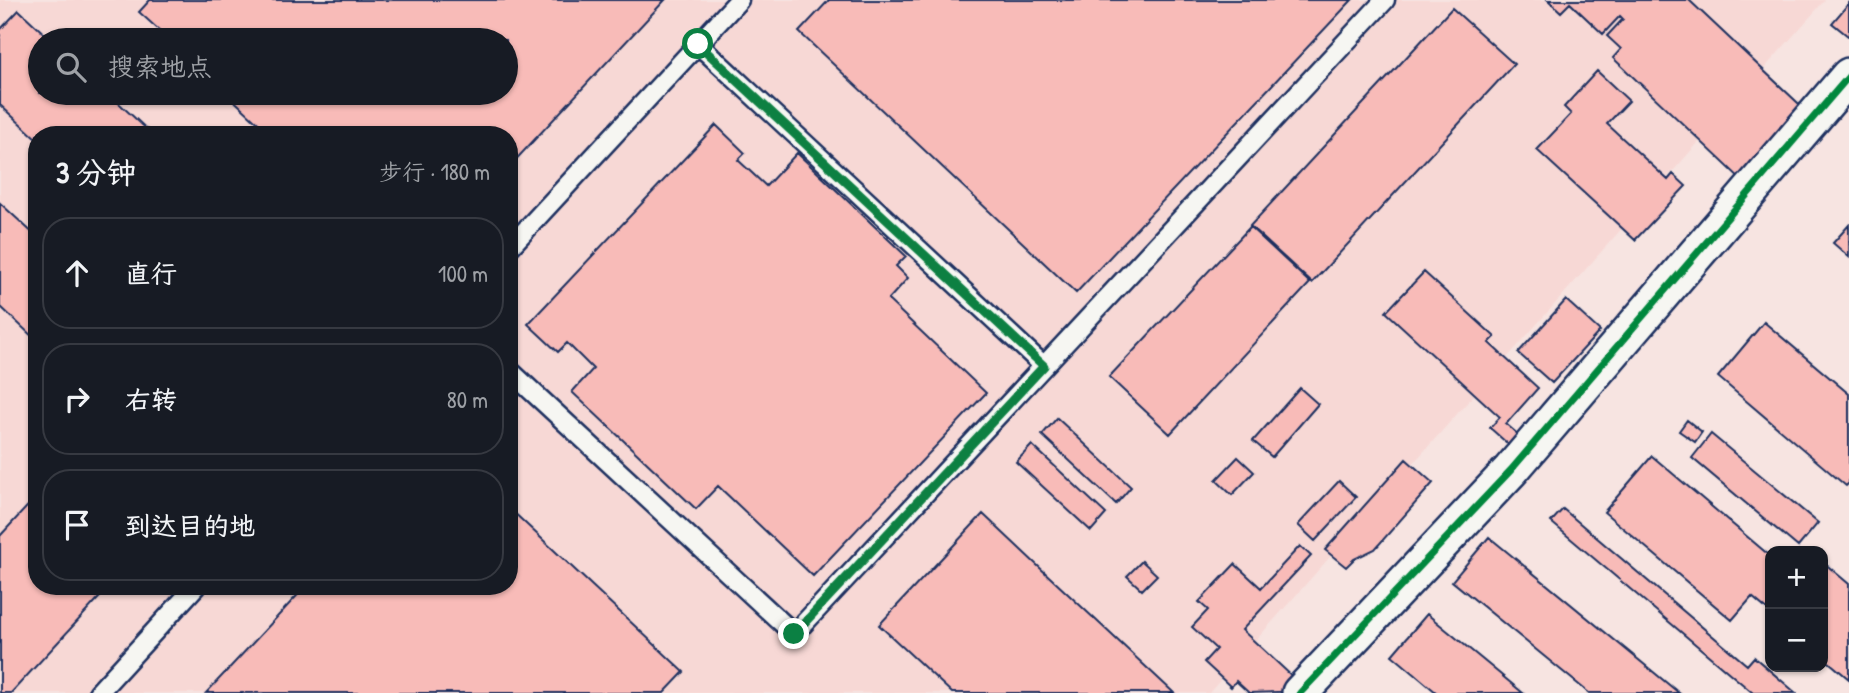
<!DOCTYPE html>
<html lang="zh">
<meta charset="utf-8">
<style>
:root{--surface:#171b24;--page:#242831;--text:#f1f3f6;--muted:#9ea1a6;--line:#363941}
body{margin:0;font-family:"Patrick Hand","LXGW WenKai TC",sans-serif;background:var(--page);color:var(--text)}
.controls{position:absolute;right:21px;bottom:21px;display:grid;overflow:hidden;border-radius:14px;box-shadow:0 2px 5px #0004}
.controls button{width:63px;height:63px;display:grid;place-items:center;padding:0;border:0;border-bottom:2px solid var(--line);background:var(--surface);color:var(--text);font:35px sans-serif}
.stop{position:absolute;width:21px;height:21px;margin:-16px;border:5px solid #0b8043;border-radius:50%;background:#fff}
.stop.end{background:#0b8043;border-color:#fff;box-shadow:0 2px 7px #0008}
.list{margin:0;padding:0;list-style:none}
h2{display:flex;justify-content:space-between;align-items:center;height:91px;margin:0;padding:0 28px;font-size:30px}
h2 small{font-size:23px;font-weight:400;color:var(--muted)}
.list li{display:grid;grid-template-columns:46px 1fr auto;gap:21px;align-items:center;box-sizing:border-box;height:112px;margin:0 14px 14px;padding:0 14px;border:2px solid var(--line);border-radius:28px}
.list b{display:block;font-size:26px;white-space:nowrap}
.list em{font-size:23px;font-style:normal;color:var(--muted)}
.icon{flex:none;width:38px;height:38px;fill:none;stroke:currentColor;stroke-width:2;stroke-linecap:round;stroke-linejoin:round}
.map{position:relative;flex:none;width:1849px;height:693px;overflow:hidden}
.search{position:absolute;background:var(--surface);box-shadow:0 2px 5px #0004;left:28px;top:28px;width:490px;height:77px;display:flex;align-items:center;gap:18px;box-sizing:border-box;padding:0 24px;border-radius:38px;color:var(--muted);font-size:26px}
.panel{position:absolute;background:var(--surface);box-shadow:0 2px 5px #0004;left:28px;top:126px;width:490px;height:469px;border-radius:28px}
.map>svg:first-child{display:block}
.built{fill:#f7d8d5;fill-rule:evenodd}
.building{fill:#f8bbb8;stroke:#1b2f5e;stroke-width:2}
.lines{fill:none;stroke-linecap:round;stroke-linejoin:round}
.lane-casing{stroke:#1b2f5e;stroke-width:23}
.street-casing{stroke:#1b2f5e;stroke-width:40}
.lane{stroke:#f6f6f2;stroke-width:18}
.street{stroke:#f6f6f2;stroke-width:35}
.cycleway-casing{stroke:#f6f6f2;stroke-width:11}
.cycleway{stroke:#00873e;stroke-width:7}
.route{stroke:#0b8043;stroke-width:9}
</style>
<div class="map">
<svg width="1849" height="693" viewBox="0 0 1849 693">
<rect width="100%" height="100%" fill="#f7e4e1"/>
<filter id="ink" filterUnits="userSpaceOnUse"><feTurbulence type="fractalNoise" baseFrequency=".0143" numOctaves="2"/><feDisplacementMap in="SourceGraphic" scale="14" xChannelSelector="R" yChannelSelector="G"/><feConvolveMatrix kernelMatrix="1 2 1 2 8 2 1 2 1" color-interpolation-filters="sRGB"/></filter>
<g filter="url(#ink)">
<path class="built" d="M 0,0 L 1825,0 L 1209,693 L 0,693 ZM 40,40 L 506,40 L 506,93 L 40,93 ZM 37,135 L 509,135 L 509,586 L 37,586 Z"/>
<path class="building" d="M 150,0 L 665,0 L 509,167 L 509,135 L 271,135 L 226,93 L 506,93 L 506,40 L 170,40 L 139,12 Z
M 829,0 L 1352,0 L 1076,293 L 799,32 Z
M 1548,0 L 1689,0 L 1815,119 L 1745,183 L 1613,58 L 1621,49 L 1607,36 L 1623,19 L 1620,16 L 1603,34 L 1570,3 L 1561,12 Z
M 1849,3 L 1849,36 L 1848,36 L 1832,23 Z
M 1452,8 L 1514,64 L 1312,283 L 1250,226 Z
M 19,10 L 51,40 L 40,40 L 40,93 L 108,93 L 153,135 L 37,135 L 37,139 L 0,105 L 0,30 Z
M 1597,71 L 1629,101 L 1607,124 L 1668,180 L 1673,174 L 1686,186 L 1635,240 L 1537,150 L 1571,114 L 1564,107 Z
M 716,125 L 745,153 L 738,160 L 766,186 L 797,153 L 906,256 L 896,266 L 908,278 L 888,300 L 986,393 L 813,576 L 718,486 L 696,509 L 572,392 L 593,369 L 567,343 L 558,352 L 528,324 Z
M 0,203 L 37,237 L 37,341 L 0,306 Z
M 1849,225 L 1849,257 L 1833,243 Z
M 1250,227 L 1310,283 L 1170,434 L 1109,377 Z
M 1424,272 L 1495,337 L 1489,343 L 1538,388 L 1506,424 L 1520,436 L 1545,408 L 1542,405 L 1612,328 L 1517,452 L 1490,428 L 1500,417 L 1386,312 Z
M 1566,300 L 1600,331 L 1552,383 L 1518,353 Z
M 1764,322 L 1849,394 L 1849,483 L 1846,486 L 1718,377 Z
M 1300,388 L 1318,404 L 1272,457 L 1253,441 Z
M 1057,418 L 1131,487 L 1116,504 L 1042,435 Z
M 1687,420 L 1702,432 L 1695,442 L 1679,431 Z
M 1711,434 L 1818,523 L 1798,547 L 1692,458 Z
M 1032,445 L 1106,514 L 1091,531 L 1016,462 Z
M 1652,456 L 1770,556 L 1770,612 L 1752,597 L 1732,620 L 1604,512 Z
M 1238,457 L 1254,472 L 1232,495 L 1216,480 Z
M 1406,459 L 1433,483 L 1375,549 L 1354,559 L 1346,567 L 1325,550 Z
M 1339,481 L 1356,497 L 1315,541 L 1298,525 Z
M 37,496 L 37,586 L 110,586 L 11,693 L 0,693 L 0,536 Z
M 509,508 L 684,672 L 664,693 L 206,693 L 306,586 L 509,586 Z
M 1563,509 L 1747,665 L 1754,657 L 1796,693 L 1753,693 L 1551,522 Z
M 983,514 L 1038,566 L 1174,693 L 952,693 L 879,625 Z
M 1489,537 L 1679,693 L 1589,693 L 1452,581 Z
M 1300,546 L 1311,556 L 1242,630 L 1308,691 L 1249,693 L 1236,681 L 1231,687 L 1204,662 L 1216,649 L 1192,627 L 1208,610 L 1199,602 L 1235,564 L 1261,588 Z
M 1142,561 L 1157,575 L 1142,590 L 1127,576 Z
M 1823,562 L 1849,584 L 1849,679 L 1823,657 Z
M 1427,614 L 1523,693 L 1437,693 L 1392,655 Z"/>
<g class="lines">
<defs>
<path id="lane" d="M 698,44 L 1044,366
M 509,248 L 739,0
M 509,370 L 794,634 L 1385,0
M 98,693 L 196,586"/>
<path id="street" d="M 1300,693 L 1511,470 L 1849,76"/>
</defs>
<use href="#lane" class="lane-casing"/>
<use href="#street" class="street-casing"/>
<use href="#lane" class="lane"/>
<use href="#street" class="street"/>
<defs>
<path id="cycleway" d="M 1300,693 L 1511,470 L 1849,76"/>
</defs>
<use href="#cycleway" class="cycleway-casing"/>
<use href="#cycleway" class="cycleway"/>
</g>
</g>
<g class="lines" filter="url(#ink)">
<path class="route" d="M 698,44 L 1044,366 L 794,634"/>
</g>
</svg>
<div class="controls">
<button>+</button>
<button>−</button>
</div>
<div class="stop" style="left:698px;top:44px"></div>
<div class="stop end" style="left:794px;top:634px"></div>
<div class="search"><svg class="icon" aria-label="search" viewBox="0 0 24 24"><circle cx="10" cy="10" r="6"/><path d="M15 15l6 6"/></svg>搜索地点</div>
<section class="panel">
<h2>3 分钟<small>步行 · 180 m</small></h2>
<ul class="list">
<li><svg class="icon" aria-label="ahead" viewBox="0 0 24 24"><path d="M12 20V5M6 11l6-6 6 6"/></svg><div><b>直行</b></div><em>100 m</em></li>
<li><svg class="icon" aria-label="right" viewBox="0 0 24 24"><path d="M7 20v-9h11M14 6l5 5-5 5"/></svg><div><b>右转</b></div><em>80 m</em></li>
<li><svg class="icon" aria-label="arrive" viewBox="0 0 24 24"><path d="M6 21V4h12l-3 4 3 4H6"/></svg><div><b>到达目的地</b></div></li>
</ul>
</section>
</div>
